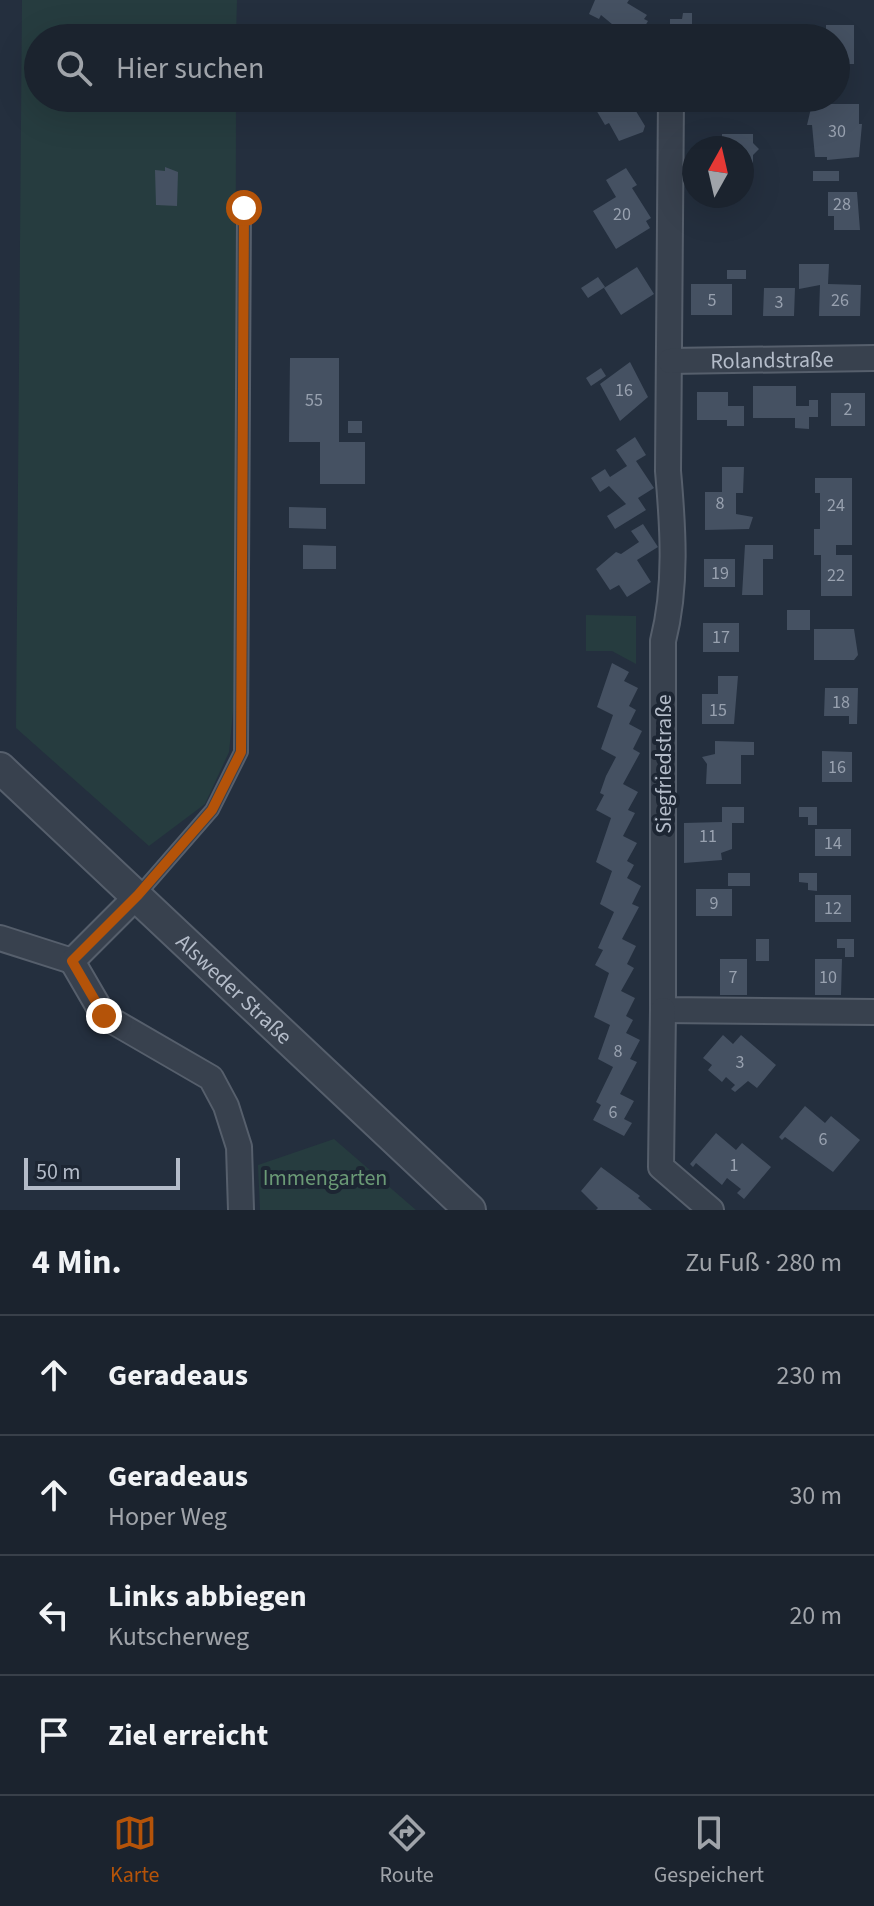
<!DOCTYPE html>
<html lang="de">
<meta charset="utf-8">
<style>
:root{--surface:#1b232e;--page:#242b36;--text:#f1f3f6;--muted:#a0a4aa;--line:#39404a;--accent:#b45309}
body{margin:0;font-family:"Source Sans 3",sans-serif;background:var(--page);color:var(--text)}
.compass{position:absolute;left:682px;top:136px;width:72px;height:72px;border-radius:50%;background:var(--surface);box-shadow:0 8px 32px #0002;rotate:8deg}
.scale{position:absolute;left:24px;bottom:20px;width:156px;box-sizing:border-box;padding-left:8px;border:4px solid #b4bcc9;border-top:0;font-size:22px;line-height:28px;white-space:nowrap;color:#b4bcc9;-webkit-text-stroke:6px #1d2633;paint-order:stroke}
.stop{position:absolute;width:24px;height:24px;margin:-18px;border:6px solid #b45309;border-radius:50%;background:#fff}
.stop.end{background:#b45309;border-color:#fff;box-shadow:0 2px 8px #0008}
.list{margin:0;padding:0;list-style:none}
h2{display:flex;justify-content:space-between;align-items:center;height:104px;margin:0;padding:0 32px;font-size:34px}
h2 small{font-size:26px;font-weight:400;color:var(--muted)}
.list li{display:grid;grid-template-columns:52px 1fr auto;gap:24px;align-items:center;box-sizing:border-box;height:120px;padding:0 32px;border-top:2px solid var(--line)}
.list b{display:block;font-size:30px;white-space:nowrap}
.list p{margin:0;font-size:26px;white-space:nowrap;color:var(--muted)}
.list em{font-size:26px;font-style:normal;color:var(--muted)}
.icon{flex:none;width:44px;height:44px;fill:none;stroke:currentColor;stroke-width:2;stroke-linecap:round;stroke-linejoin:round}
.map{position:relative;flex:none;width:874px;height:1210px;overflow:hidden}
.search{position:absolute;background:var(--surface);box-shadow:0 8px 32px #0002;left:24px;right:24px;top:24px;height:88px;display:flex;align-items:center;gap:20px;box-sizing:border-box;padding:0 28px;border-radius:44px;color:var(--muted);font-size:30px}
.sheet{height:584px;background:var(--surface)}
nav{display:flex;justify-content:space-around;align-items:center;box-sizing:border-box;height:112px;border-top:2px solid var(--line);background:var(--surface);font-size:22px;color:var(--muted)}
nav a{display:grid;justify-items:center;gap:4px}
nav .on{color:var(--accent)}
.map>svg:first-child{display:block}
.green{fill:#263c3f}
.building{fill:#455162}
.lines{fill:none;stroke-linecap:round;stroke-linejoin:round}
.service-casing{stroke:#565f6c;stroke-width:16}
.minor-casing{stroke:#565f6c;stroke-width:28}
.tertiary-casing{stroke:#565f6c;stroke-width:34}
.service{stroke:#38414e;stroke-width:12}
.minor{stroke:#38414e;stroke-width:24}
.tertiary{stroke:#38414e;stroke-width:30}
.route{stroke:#b45309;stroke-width:10}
.labels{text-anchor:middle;stroke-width:8;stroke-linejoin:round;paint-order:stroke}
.number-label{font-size:18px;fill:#98a1af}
.street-label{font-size:22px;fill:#b4bcc9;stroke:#1d2633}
.park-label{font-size:22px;fill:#6b9a76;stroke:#1d2633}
</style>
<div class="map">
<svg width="874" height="1210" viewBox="0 0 874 1210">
<rect width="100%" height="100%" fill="#242f3e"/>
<path class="green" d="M 22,0 L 237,0 L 236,38 L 38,38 L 38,98 L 236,98 L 235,692 L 229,752 L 205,804 L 149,846 L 16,728 Z
M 586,615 L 636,616 L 636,664 L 612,651 L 586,651 Z
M 334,1139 L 416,1210 L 260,1210 L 258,1165 Z"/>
<path class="building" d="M 595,0 L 629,0 L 627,3 L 647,15 L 644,19 L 648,21 L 638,38 L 625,36 L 628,31 L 618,29 L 601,15 L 599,19 L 589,14 Z
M 683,13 L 692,13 L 692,32 L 670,37 L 670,19 L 682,19 Z
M 712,25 L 753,25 L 753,38 L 712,38 Z
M 826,25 L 854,25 L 854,64 L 836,64 L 836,38 L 826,38 Z
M 597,98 L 628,98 L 645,126 L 643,132 L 619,141 L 609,123 L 605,125 L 592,103 Z
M 812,104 L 859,104 L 859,124 L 862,124 L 859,157 L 827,160 L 827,157 L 815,157 L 812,125 L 807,125 Z
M 722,134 L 753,134 L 753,143 L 759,149 L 753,155 L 753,164 L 742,163 L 742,148 L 715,148 L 722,141 Z
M 165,167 L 178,172 L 177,206 L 156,205 L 155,170 L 165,171 Z
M 626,168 L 637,185 L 632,188 L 651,218 L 646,221 L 650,228 L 616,249 L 593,211 L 616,197 L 606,180 Z
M 813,171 L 839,171 L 839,181 L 813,181 Z
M 828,192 L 857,192 L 860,230 L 834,230 L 834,216 L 828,216 Z
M 799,264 L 829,264 L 828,284 L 861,285 L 860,316 L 819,316 L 820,285 L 799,289 Z
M 637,267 L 654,294 L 621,315 L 604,288 Z
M 727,270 L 746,270 L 746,279 L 727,279 Z
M 598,277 L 605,287 L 588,298 L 581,288 Z
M 691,284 L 732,284 L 732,315 L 691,315 Z
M 764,288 L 795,288 L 794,316 L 763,316 Z
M 290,358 L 339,358 L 339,442 L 365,442 L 365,484 L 320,484 L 320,442 L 289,442 Z
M 630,362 L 648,397 L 620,421 L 600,384 Z
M 601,368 L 606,376 L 591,386 L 586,378 Z
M 753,386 L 796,386 L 796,406 L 809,406 L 809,400 L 818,400 L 818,417 L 809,417 L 809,429 L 795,428 L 795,418 L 753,418 Z
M 697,392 L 728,392 L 728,406 L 744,406 L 744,426 L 727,426 L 727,420 L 697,420 Z
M 831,393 L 865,393 L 865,426 L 831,426 Z
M 348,421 L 362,421 L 362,433 L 348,433 Z
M 635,437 L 646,455 L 636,461 L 654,488 L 638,498 L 646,510 L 615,529 L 607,516 L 626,504 L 609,486 L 600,492 L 591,478 L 605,469 L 610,477 L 627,466 L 616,450 Z
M 722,467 L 744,467 L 743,493 L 736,493 L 736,514 L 753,517 L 749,529 L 705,530 L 705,492 L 722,492 Z
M 815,478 L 852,478 L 852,545 L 836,545 L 836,555 L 852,555 L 852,596 L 821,596 L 821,555 L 814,555 L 814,529 L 820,529 L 820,493 L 815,493 Z
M 289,507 L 326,508 L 326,529 L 289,528 Z
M 643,524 L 658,547 L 637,560 L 651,582 L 627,597 L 619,585 L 610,590 L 596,569 L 616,552 L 621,554 L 639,542 L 631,531 Z
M 303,545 L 336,546 L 336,569 L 303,569 Z
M 745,545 L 773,545 L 773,559 L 763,559 L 763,595 L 742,595 Z
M 704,559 L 735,559 L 735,587 L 704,587 Z
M 787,610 L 810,610 L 810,630 L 787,630 Z
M 703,623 L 739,623 L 739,652 L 703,652 Z
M 814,629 L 854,629 L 858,655 L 854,660 L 814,660 Z
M 612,663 L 629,672 L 624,681 L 638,688 L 629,706 L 636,710 L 629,724 L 642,731 L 633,749 L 640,753 L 623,784 L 638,792 L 628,810 L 635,813 L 623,836 L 637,843 L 627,861 L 634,865 L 627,878 L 641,886 L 632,904 L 639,907 L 622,939 L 636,946 L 627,964 L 634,968 L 621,991 L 635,998 L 626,1016 L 633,1020 L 626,1033 L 640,1040 L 630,1059 L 637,1062 L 620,1094 L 634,1101 L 624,1119 L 632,1123 L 624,1136 L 593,1120 L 601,1105 L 596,1102 L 613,1067 L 598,1059 L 610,1025 L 594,1017 L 609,973 L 595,965 L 603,950 L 598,948 L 614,912 L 600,904 L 612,871 L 596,862 L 611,818 L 596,810 L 604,795 L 600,793 L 606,776 L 616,757 L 601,749 L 613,715 L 597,707 Z
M 718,676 L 738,676 L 734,724 L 702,724 L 702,694 L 718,694 Z
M 825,688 L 858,688 L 857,724 L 849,724 L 849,716 L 824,716 Z
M 715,741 L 754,742 L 754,755 L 741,755 L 741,784 L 706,784 L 707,764 L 702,757 L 715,754 Z
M 822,751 L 852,752 L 852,782 L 822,782 Z
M 722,807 L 744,807 L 744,823 L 732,823 L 732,849 L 721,853 L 722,860 L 684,863 L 684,823 L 722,822 Z
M 799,807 L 817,807 L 817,825 L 808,825 L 808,817 L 799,817 Z
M 815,829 L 851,829 L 851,856 L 815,856 Z
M 728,873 L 750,873 L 750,886 L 728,886 Z
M 799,873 L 817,873 L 817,891 L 808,890 L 808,883 L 799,882 Z
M 696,889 L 732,889 L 732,916 L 696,916 Z
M 815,895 L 851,895 L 851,922 L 815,922 Z
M 756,939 L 769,939 L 769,961 L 756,961 Z
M 837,939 L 854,939 L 854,957 L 845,957 L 845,948 L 837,948 Z
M 720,959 L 747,959 L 747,995 L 720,995 Z
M 815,959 L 842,959 L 841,995 L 815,995 Z
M 723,1035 L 733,1044 L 741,1035 L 776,1065 L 757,1088 L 748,1081 L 735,1092 L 731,1089 L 735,1085 L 726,1077 L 722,1082 L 708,1070 L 712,1065 L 703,1058 Z
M 805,1106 L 825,1123 L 831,1116 L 860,1140 L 833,1172 L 785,1137 L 782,1140 L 779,1137 Z
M 716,1133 L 736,1150 L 742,1143 L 771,1167 L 744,1199 L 737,1193 L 741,1189 L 727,1178 L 722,1185 L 696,1163 L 693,1167 L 690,1164 Z
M 601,1167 L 640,1196 L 638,1198 L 652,1210 L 596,1210 L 598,1208 L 581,1191 Z"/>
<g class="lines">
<defs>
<path id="service" d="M 138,895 L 212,810 L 241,752 L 244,208"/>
<g id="minor">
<path d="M 671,98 L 668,471 C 673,527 677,586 663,641 L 663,1010 L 874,1012"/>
<path id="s1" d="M 670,361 L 874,358"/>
<path d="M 0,938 L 72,961 L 138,895"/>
<path d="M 72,961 L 104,1016 L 211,1078 L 226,1106 L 239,1147 L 241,1210"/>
<path d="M 663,1010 L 661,1167 L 711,1210"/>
</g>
<g id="tertiary">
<path id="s2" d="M 0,768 L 470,1210"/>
</g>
</defs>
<use href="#service" class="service-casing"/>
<use href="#minor" class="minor-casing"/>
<use href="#tertiary" class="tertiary-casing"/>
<use href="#service" class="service"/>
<use href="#minor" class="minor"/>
<use href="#tertiary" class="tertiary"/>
</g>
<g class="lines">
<path class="route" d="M 104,1016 L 72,961 L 138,895 L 212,810 L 241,752 L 244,208"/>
</g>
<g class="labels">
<g class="number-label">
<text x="837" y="137">30</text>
<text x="842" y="210">28</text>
<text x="622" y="220">20</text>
<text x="712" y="306">5</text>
<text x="840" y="306">26</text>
<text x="779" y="308">3</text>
<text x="624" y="396">16</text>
<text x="314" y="406">55</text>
<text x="848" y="415">2</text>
<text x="720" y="509">8</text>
<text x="836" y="511">24</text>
<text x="720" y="579">19</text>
<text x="836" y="581">22</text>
<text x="721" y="643">17</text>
<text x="841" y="708">18</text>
<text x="718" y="716">15</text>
<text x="837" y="773">16</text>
<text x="708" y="842">11</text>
<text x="833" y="849">14</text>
<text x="714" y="909">9</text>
<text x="833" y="914">12</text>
<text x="733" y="983">7</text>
<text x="828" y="983">10</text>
<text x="618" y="1057">8</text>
<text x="740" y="1068">3</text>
<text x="613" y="1118">6</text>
<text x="823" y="1145">6</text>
<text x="734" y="1171">1</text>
</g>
<g class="street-label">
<text dy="8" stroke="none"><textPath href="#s1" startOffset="102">Rolandstraße</textPath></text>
<text transform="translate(663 764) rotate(-90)" y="8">Siegfriedstraße</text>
<text dy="8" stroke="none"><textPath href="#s2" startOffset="322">Alsweder Straße</textPath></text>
</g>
<g class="park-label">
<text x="325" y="1185">Immengarten</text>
</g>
</g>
</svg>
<svg class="compass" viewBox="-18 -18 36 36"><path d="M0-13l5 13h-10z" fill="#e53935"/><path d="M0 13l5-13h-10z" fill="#a0a4aa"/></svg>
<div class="scale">50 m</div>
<div class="stop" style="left:244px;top:208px"></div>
<div class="stop end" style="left:104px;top:1016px"></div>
<div class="search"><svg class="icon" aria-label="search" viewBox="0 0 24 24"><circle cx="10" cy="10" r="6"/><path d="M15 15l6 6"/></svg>Hier suchen</div>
</div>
<section class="sheet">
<h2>4 Min.<small>Zu Fuß · 280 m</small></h2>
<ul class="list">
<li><svg class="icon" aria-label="ahead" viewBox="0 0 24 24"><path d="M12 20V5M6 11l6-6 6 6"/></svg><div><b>Geradeaus</b></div><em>230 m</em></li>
<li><svg class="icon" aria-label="ahead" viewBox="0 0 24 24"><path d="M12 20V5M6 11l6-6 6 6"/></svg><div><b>Geradeaus</b><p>Hoper Weg</p></div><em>30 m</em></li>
<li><svg class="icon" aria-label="left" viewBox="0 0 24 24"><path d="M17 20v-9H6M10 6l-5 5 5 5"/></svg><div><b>Links abbiegen</b><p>Kutscherweg</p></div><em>20 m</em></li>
<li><svg class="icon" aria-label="arrive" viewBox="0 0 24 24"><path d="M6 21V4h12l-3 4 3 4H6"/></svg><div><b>Ziel erreicht</b></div></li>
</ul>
</section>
<nav>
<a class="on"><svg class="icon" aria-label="map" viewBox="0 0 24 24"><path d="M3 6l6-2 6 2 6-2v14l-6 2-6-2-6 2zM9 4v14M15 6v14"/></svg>Karte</a>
<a><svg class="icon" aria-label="directions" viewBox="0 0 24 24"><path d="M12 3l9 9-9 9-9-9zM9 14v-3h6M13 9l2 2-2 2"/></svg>Route</a>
<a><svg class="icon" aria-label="saved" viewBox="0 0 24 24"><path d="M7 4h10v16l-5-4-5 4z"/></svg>Gespeichert</a>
</nav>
